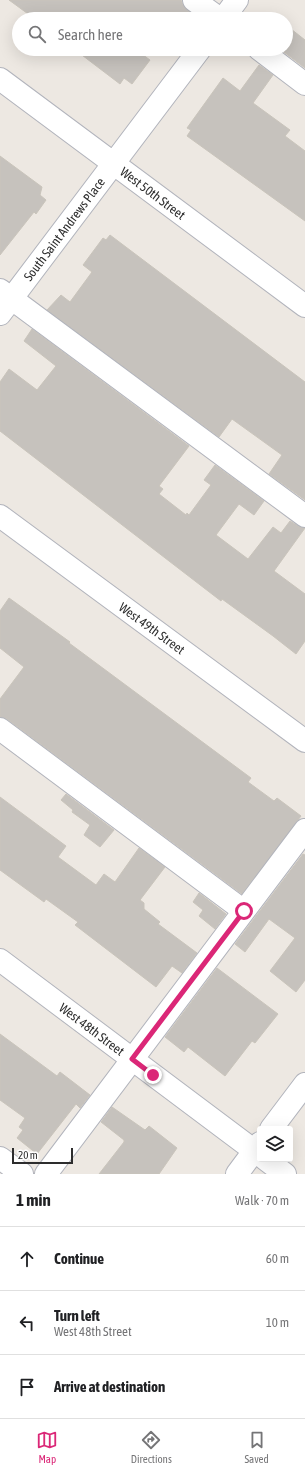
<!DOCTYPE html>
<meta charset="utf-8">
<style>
:root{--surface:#fff;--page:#f6f6f6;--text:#202124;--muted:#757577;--line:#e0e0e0;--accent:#db2777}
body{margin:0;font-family:"Asap Condensed",sans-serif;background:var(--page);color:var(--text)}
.controls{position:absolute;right:12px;bottom:12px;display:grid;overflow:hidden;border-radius:4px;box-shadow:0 4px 16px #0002}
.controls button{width:36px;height:36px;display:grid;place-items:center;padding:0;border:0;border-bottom:1px solid var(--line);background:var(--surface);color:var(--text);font:20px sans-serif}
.scale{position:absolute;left:12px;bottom:10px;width:61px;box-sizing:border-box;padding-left:4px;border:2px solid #2d2d2d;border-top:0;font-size:11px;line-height:14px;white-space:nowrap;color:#2d2d2d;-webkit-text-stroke:3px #fff;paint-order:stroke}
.stop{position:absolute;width:12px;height:12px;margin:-9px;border:3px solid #db2777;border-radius:50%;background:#fff}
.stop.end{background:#db2777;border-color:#fff;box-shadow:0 1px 4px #0008}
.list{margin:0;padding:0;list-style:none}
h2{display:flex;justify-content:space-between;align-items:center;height:52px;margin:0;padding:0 16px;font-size:17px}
h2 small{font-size:13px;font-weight:400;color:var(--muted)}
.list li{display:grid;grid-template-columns:26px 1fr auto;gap:12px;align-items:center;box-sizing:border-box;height:64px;padding:0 16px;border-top:1px solid var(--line)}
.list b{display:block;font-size:15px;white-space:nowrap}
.list p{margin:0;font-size:13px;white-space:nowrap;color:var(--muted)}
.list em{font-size:13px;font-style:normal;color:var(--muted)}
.icon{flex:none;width:22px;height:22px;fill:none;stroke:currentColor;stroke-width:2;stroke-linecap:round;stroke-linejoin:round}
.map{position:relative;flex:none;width:305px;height:1174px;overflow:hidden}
.search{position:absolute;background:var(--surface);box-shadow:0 4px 16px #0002;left:12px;right:12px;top:12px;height:44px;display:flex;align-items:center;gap:10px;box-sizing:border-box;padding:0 14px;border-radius:22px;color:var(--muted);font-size:15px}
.sheet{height:244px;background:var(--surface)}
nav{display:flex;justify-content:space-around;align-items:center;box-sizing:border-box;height:56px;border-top:1px solid var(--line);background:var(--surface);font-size:11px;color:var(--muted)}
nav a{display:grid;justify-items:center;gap:2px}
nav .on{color:var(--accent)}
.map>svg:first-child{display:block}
.building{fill:#c6c2bd;stroke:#c9c4bb}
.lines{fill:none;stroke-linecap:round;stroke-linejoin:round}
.minor-casing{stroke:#b2b4bc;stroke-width:24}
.minor{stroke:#fff;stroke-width:22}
.route{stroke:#db2777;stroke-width:5}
.labels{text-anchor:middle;stroke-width:4;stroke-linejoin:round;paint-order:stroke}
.street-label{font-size:13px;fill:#2d2d2d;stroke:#fff}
</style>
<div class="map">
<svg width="305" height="1174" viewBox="0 0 305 1174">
<rect width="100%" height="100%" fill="#ede8e2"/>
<path class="building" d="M 9,0 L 181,0 L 183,5 L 191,13 L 186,19 L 35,19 Z
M 286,25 L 305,40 L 305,68 L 280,49 L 286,49 Z
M 74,49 L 135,49 L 150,60 L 132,84 L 124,78 L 120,84 Z
M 259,65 L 273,75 L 253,103 L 290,130 L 285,136 L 305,151 L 305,221 L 187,136 L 191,130 L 187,128 L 223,78 L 240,91 Z
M 0,156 L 42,187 L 40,195 L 46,200 L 36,214 L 34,212 L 0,255 Z
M 110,235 L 305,382 L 305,500 L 269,474 L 282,455 L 232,419 L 219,437 L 47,310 L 61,295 L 70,302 L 92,272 L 83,265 L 103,238 L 106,240 Z
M 32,329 L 189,446 L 159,486 L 163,489 L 159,494 L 186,515 L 187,513 L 189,515 L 211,485 L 204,480 L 215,465 L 264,501 L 254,515 L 239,504 L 216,535 L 248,559 L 273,527 L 281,533 L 290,521 L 298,526 L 305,528 L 274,571 L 305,594 L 305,641 L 296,654 L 273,636 L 222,599 L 221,601 L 0,431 L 0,382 L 9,369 L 37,390 L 56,366 L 24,341 Z
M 9,598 L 70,642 L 69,643 L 251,778 L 248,782 L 274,801 L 277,798 L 301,816 L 242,894 L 7,719 L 0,717 L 0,699 L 24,667 L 0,648 L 0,611 Z
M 66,794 L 114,830 L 100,847 L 84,835 L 90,825 L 72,812 L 73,810 L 61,800 Z
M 0,797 L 66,846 L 58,857 L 96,885 L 104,874 L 115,882 L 139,848 L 165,867 L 140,900 L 144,903 L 144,909 L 160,922 L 158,924 L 197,953 L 182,973 L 172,966 L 156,987 L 75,925 L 78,922 L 46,899 L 44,902 L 0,870 Z
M 303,854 L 305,855 L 305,980 L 296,992 L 270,971 L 295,938 L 269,919 L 245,952 L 235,944 Z
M 199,893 L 226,914 L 215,929 L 199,916 L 203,910 L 193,902 Z
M 217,968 L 278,1014 L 255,1043 L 252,1041 L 225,1076 L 188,1047 L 184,1052 L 165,1037 Z
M 0,1034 L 57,1076 L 60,1072 L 90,1095 L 80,1108 L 76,1104 L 37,1154 L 17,1138 L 23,1130 L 19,1127 L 25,1118 L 0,1100 Z
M 112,1107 L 145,1130 L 149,1126 L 177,1148 L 159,1174 L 99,1174 L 124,1142 L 124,1140 L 101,1122 Z"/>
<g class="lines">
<defs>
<path id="minor" d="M 194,0 L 220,19
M 223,19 L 237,0
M 259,49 L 305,84
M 0,79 L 305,306
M 0,290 L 305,516
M 0,314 L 200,49
M 0,516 L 305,741
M 0,729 L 244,911
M 0,960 L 260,1155
M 271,1129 L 305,1084
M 0,1158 L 22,1174
M 265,1159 L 285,1174
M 46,1174 L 305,830
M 237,1174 L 260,1143"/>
</defs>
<use href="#minor" class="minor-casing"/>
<use href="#minor" class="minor"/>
</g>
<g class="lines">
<path class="route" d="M 153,1075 L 132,1059 L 244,911"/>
</g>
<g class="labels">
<g class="street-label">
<text transform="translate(153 193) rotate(37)" y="5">West 50th Street</text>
<text transform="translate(64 229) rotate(-53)" y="5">South Saint Andrews Place</text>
<text transform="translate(152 628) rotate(36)" y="5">West 49th Street</text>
<text transform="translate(92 1029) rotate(37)" y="5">West 48th Street</text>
</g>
</g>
</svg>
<div class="controls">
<button><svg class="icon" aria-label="layers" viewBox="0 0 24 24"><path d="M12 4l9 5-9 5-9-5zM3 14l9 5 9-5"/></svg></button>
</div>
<div class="scale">20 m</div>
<div class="stop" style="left:244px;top:911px"></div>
<div class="stop end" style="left:153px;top:1075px"></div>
<div class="search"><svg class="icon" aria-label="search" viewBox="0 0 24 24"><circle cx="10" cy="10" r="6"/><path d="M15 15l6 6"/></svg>Search here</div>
</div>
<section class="sheet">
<h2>1 min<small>Walk · 70 m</small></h2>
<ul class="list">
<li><svg class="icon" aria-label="ahead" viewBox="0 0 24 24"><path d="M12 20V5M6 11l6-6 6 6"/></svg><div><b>Continue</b></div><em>60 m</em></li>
<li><svg class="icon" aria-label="left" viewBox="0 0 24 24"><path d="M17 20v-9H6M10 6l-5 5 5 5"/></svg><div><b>Turn left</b><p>West 48th Street</p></div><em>10 m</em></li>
<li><svg class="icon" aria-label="arrive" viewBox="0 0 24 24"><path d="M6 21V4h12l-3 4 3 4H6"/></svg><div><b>Arrive at destination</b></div></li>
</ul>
</section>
<nav>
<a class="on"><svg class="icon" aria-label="map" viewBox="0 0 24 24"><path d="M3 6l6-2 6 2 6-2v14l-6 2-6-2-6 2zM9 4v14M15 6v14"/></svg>Map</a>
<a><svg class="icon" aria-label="directions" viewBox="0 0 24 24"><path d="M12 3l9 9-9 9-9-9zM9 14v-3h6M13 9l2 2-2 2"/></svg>Directions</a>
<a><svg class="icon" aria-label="saved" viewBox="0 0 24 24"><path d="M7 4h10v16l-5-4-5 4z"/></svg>Saved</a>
</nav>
